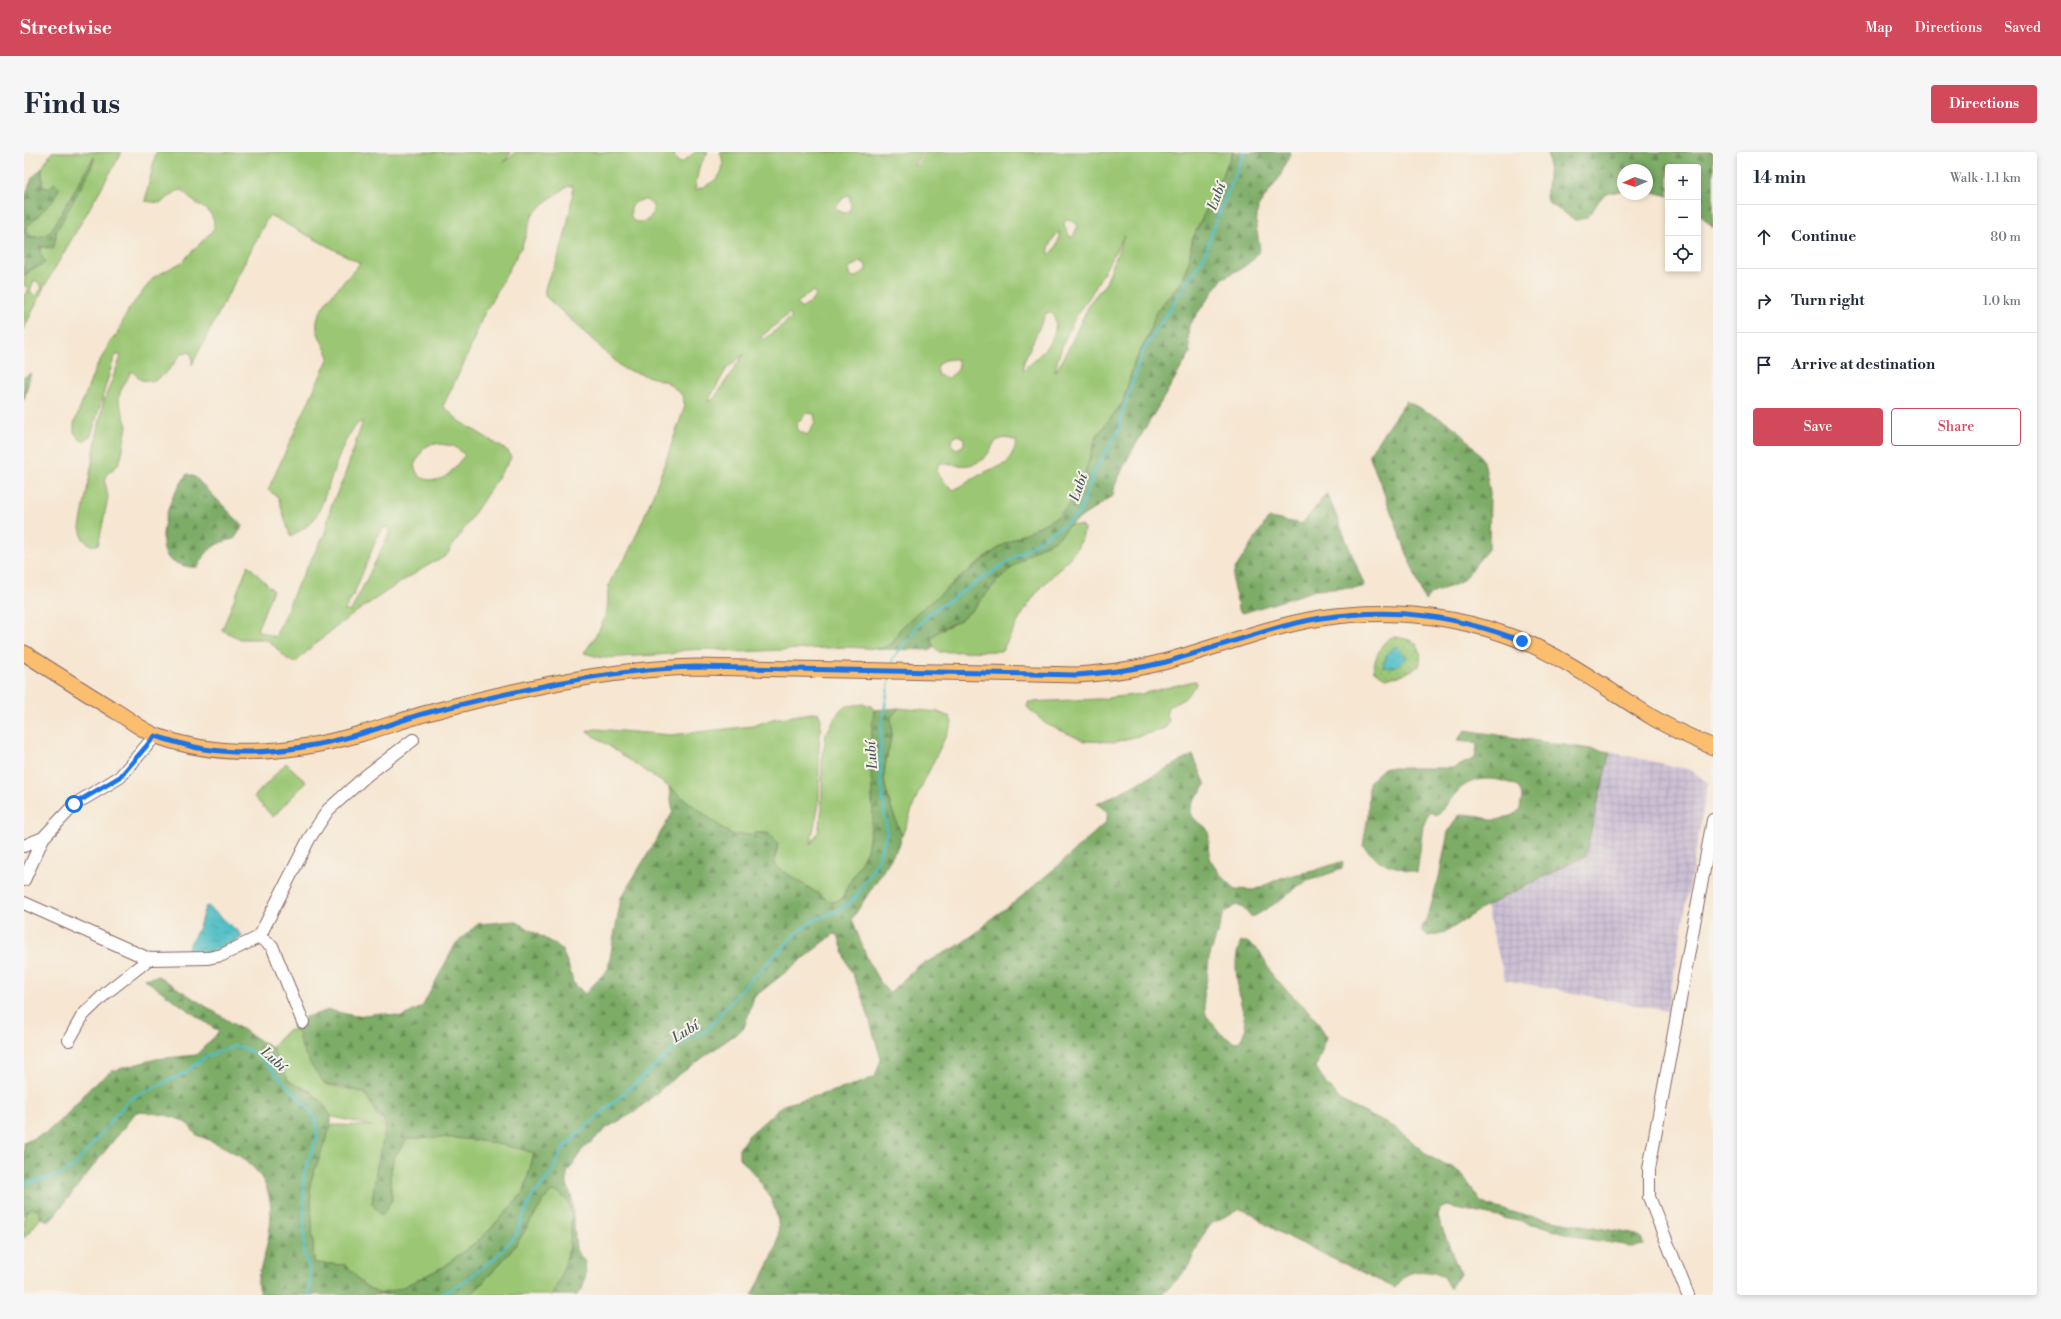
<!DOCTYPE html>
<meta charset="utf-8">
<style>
:root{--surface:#fff;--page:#f6f6f7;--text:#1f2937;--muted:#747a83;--line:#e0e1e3;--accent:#d1495b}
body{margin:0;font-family:"Libre Bodoni",serif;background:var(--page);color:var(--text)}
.controls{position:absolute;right:12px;top:12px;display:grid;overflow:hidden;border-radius:4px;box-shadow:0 2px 6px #0003}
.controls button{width:36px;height:36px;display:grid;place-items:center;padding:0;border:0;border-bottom:1px solid var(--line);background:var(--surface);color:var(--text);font:20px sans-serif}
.compass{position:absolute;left:1593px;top:12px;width:36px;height:36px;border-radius:50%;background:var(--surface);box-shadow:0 2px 6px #0003;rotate:267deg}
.stop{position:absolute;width:12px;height:12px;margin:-9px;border:3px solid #1a73e8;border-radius:50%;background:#fff}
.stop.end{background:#1a73e8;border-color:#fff;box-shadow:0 1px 4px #0008}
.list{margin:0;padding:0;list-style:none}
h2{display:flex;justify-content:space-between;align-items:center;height:52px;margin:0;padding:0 16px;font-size:17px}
h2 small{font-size:13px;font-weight:400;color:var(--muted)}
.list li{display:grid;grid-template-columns:26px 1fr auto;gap:12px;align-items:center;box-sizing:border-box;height:64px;padding:0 16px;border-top:1px solid var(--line)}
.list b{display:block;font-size:15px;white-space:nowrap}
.list em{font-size:13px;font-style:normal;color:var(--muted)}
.actions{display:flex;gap:8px;padding:12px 16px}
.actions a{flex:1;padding:9px 0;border:1px solid var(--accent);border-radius:4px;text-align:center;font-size:14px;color:var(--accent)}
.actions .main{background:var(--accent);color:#fff}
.icon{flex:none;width:22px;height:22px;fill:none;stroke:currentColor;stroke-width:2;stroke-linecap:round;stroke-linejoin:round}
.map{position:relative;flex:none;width:1689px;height:1143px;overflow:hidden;border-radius:4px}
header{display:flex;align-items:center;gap:24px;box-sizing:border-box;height:56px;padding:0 20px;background:var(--accent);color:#fff}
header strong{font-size:19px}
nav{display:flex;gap:22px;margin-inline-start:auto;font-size:14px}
.intro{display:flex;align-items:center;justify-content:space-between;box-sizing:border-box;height:96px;padding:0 24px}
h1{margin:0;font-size:28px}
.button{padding:10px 18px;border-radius:4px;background:var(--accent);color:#fff;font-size:14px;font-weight:700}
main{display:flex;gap:24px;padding:0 24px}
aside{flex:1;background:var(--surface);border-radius:4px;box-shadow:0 2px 6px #0003}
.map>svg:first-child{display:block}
.industrial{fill:url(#industrial-grid)}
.grass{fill:#9bc774;stroke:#727350;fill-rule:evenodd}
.forest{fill:url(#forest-firs);stroke:#636648}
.park{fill:url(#park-dots);stroke:#727350}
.water{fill:url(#water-ripples);stroke:#4c6e78}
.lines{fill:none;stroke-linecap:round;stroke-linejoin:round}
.stream{stroke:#4ebdc4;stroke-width:2.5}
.minor-casing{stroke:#866565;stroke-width:14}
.major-casing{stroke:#866565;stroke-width:17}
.minor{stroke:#fff;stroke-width:12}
.major{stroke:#fbbe6e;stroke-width:15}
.route{stroke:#1a73e8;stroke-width:5}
.labels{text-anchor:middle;stroke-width:4;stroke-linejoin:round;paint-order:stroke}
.water-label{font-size:14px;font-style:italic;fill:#4b5661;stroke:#f7f3e8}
</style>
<header>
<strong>Streetwise</strong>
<nav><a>Map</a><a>Directions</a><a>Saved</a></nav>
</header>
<div class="intro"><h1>Find us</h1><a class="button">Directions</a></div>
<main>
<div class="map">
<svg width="1689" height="1143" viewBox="0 0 1689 1143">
<defs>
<pattern id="industrial-grid" width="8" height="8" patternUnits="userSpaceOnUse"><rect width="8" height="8" fill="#cbbfd4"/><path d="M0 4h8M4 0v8" fill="none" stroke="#b0a4b6"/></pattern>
<pattern id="forest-firs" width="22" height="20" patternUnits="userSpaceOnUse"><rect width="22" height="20" fill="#7cac66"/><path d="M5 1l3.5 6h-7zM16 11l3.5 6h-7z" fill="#688b54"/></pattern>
<pattern id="park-dots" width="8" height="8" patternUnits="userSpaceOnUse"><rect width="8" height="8" fill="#9bc774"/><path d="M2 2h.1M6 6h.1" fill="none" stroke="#87aa65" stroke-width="1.8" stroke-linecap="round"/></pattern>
<pattern id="water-ripples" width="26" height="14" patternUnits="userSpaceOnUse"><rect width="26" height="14" fill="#4ebdc4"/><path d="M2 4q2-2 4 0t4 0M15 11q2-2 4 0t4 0" fill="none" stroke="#43999f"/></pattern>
</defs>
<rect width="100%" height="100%" fill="#f7f3e8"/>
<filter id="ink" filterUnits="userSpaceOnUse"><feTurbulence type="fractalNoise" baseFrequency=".025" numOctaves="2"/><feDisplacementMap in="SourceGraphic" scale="8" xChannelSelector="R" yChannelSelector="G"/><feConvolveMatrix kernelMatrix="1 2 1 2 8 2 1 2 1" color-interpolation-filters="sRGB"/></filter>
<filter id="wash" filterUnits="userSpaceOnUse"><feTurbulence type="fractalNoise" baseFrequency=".012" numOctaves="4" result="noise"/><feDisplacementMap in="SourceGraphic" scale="16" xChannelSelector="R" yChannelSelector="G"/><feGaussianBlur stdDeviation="0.9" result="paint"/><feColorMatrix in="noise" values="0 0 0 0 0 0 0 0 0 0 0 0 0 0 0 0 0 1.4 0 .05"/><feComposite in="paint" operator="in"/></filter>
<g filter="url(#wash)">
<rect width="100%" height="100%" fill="#f6e6d2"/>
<path class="industrial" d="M 1586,600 L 1667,618 L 1684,631 L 1643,859 L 1481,828 L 1462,754 L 1561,704 Z"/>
<path class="grass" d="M 28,0 L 98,0 L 20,135 L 0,177 L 0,143 L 3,142 L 4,137 L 0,133 C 0,120 6,117 18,114 L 16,99 L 19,95 L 24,96 L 32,87 L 32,80 L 70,10 L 70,6 L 27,79 C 19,85 9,89 1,79 L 2,76 L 29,49 L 25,37 L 18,34 L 19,26 L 17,22 L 18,16 ZM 11,128 L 15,131 L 18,136 L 11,145 L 6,138 Z
M 132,0 L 487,0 L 480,11 L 491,0 L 650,0 L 651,6 L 656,11 L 659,10 L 671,0 L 684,0 L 675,15 L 671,38 C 690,31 705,23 696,0 L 898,0 L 890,13 L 892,14 L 901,0 L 1209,0 L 1168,88 L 1165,110 L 1155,132 L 1132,160 L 1123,187 L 1110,211 L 1099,250 L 1072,285 L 1060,324 L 1046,352 L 1033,365 L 977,394 L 941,421 L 876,477 L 869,491 L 857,497 L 822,495 L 714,500 L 687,497 L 659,498 L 647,502 L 578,506 L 560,501 C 570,487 579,474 583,458 C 585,447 582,438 587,428 C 590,419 598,413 602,405 C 626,356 643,305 661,254 L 658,243 L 643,230 L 600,217 L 521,144 C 519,130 531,117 535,103 C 542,82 546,60 549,39 L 549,34 L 545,34 L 525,47 L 509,62 L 498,94 L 458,166 L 442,207 L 419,254 L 434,268 L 484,299 L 487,306 L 422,404 C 416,408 409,410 403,414 C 356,443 310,472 271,511 L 263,507 L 245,489 L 238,487 L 216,487 L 198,478 L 224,413 L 249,438 L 233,478 L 251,485 L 274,432 L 301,381 L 307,354 L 319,328 L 339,269 C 316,278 305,346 290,367 C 286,373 275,379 269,384 L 266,383 L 254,345 L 244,338 L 305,205 C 302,196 295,187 293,177 C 289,155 324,128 336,111 L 245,63 L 168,213 L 168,204 L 165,200 L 158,201 C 147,215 136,235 115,227 L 110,220 L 107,220 L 96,240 L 95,249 L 103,274 L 97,306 L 93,314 L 83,322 L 81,330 L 84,345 L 75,390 L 74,393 L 66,393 L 59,387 L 56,376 L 79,251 L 97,205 L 93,202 L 89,209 L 67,284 L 61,288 L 56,288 L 50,280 L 50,272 L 70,220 L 86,190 L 93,182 L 105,157 L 130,125 L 158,110 L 190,77 C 191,60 181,57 169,49 C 164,46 163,40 158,38 L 153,39 L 137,51 L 121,49 ZM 825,43 L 827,52 L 826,59 L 820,61 L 811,57 L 818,47 ZM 622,48 L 629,53 C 631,66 619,74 608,68 C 604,56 609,48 622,48 ZM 1045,67 L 1054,73 L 1049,85 L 1046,85 L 1040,72 L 1041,68 ZM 1035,80 C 1036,88 1031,100 1025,103 C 1023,95 1029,85 1035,80 ZM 1100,84 L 1082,131 L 1067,149 L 1040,206 L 1031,220 C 1035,198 1049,163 1065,146 ZM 837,109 L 842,113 L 842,118 L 832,125 L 825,124 L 825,116 ZM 789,139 L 792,143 L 786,151 L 777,157 L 773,151 ZM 1028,160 C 1041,183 1015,204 999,218 L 1000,209 L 1022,161 ZM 766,161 L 768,165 L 740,188 L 737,185 ZM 720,202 L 689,248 L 684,249 L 703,216 ZM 933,207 L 935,214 L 932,220 L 924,226 L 914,223 C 910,209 921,207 933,207 ZM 782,261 L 790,262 C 793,271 789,275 783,283 L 773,278 L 773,272 ZM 935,283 L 940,287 L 940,293 L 933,297 L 930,297 L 927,291 L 929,286 ZM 983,286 L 993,289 L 990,298 L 983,311 L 961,320 L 930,338 L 922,332 L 913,319 L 915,311 C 931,314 952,317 963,303 C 971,292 968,288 983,286 ZM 409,291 L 430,294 L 441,303 C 427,318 423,332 401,327 C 394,325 392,320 390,313 L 400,296 ZM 361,375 L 365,376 L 365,382 L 327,459 L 320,459 L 329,444 L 355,381 Z
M 1049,373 L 1057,374 L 1060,377 C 1060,399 1024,425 1011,443 C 998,461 988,480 978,499 L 915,500 L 909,494 L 907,488 C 914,475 928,475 939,466 C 955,454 964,437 979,424 C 988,415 999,407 1010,399 C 1022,390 1035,388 1044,374 Z
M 1170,529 L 1172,529 L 1172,533 L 1160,547 L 1144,555 L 1142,563 L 1145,568 L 1142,575 L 1137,578 L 1091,590 L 1061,589 L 1022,572 L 1003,555 L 1004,550 L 1075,547 L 1117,542 Z
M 840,552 L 847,554 L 850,558 L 846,593 L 849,665 L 843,698 L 818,748 L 807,750 L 753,715 L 750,709 L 754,696 L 745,681 C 731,680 719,684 706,682 L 645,635 L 563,579 L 572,577 L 647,583 L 729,574 L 749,567 L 794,560 L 797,567 L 795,597 L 795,652 L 786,693 L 794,680 L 798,657 L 798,609 L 802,582 L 816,558 L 823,554 Z
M 875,556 L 914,560 L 926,565 L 928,571 L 893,644 L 878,684 C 872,671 859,635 860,622 C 862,602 870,585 867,565 Z
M 262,611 L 282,630 L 249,665 L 230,645 Z
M 267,878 L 274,880 L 276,891 L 301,932 L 341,941 L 359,974 L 362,975 L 353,1014 L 348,1052 L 368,1048 L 366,1027 L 369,1007 L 383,987 C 425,982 469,989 510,1001 L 500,1040 L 460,1084 L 419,1115 L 377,1136 L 356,1142 L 341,1134 L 322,1113 L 290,1111 L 286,1031 L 307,973 L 349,974 L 305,964 C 301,954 292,941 281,936 C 278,934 273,935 270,933 C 259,926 252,907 248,895 L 263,879 Z
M 528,1040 L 535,1041 L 544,1050 L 547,1064 L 546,1095 L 537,1125 L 528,1143 L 444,1143 L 452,1138 L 489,1097 L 522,1045 Z
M 7,1055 L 14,1058 L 17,1066 L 0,1086 L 0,1063 Z"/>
<path class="forest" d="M 1209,0 L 1267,0 L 1255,26 L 1234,55 L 1232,74 L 1236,97 L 1230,107 L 1218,116 L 1199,126 L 1165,173 L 1164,183 L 1166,201 L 1105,304 L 1091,333 L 1089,344 L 1044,374 L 1038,383 L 1031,388 L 1011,398 L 978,424 L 945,461 L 935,469 L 923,474 L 911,482 L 907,488 L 909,494 L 907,498 L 851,497 L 857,497 L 869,491 L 876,477 L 895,459 L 977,394 L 1033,365 L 1046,352 L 1060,324 L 1072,285 L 1099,250 L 1110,211 L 1123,187 L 1132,160 L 1155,132 L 1165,110 L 1168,88 Z
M 1523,0 L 1689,0 L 1689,76 L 1674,60 L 1674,15 L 1644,15 L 1644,44 L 1623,38 L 1623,18 L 1599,18 L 1599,39 C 1592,40 1583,40 1578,45 C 1567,57 1570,67 1551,68 L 1526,52 L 1522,46 L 1525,12 Z
M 70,5 L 67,17 L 32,80 L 30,96 L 19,95 L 16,99 C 17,105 20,106 21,111 L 7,117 L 0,125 L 0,47 L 8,26 L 18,16 L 18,34 L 25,37 L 30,31 L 36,35 L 29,49 L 2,76 L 1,79 C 8,89 19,85 27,79 Z
M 7,221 L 0,248 L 0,225 Z
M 1382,249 L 1423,270 L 1435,279 L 1456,302 L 1461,313 L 1466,341 L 1465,396 L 1437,430 L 1407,442 L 1401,449 L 1345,302 Z
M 163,322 L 171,325 L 218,373 L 217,377 L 210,387 C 190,391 183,397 174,415 C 166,416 160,414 152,411 C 131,405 140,368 146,352 C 149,342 157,332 163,322 Z
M 1303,341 L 1341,435 L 1292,438 L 1219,461 L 1214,458 C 1213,439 1205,436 1211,417 L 1243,368 L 1246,366 L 1278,372 Z
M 875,556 L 867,565 C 870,585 862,602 860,622 C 859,635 872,671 878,684 L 875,694 L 828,767 C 839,794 845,819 865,841 L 893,815 L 932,795 L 956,778 L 969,765 L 991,750 L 1036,712 L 1081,671 L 1085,661 L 1073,652 L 1169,603 L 1182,633 C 1177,640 1166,650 1167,659 C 1168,670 1178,670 1183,677 C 1187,684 1183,693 1185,701 C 1187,714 1202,729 1212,737 L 1230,738 L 1259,725 L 1289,719 L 1316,710 L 1319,711 L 1318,717 L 1284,729 L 1272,735 L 1260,746 L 1231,764 L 1226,764 L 1219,756 L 1212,753 L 1200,761 L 1185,806 L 1183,827 L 1179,844 L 1182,863 L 1197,882 L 1211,891 L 1216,889 L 1222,876 C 1218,852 1205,811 1217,790 L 1223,790 L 1235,799 L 1250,826 L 1288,862 L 1303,885 L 1292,915 L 1302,932 L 1317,949 L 1372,976 L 1406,1005 L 1426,1014 L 1438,1022 L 1456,1049 L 1466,1054 L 1495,1062 L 1614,1083 L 1619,1087 L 1620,1093 L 1606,1094 L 1557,1086 L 1518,1074 L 1422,1054 L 1416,1057 L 1414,1065 L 1436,1122 L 1426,1137 L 1418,1123 C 1406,1120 1389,1116 1379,1126 C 1376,1129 1374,1133 1371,1136 L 1260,1083 L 1241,1072 L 1229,1062 L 1216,1057 L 1188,1071 L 1177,1086 L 1164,1116 L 1138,1143 L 728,1143 C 736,1128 745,1114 751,1098 C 764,1063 739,1029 715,1006 L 715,997 L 723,985 L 759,953 L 824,935 L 851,925 L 857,907 L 838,843 L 822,808 L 814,783 L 810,782 L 730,845 L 720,876 L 645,930 L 611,960 L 584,975 L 558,998 L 543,1021 L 543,1032 L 548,1047 L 552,1098 L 561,1110 L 562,1122 L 558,1138 L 553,1143 L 528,1143 L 537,1125 L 546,1095 L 547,1064 L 544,1050 L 535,1041 L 528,1040 L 522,1045 L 489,1097 L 452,1138 L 444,1143 L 237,1143 C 230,1132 236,1119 239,1108 C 259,1038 242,1010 175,984 C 169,982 168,975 162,971 C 148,962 129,961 112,960 L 26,1069 L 17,1066 L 14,1058 L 7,1056 L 0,1063 L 0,991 L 23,980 L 44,961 L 67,935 L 88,919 L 132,907 L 172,903 L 195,880 L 120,827 L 134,824 L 249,897 L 264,928 L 271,933 L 281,936 L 299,951 L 307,964 L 307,973 L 286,1031 L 290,1111 L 322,1113 L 341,1134 L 356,1142 L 377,1136 L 419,1115 L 460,1084 L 500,1040 L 510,1001 C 470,989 424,982 383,987 L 369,1007 L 366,1027 L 368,1048 L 358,1064 L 348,1052 L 353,1014 L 362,975 L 341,941 L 317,934 L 301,932 C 289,916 277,901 274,881 L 269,877 L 269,869 L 305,858 L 331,864 L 358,861 L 377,865 L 398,855 L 432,791 L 454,772 L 491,769 L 537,796 L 544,812 L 549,830 L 561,842 L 584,817 L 597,746 L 649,660 L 645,635 L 706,682 C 721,685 735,677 749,684 L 754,692 L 750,709 L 753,715 L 807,750 L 817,748 L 843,698 L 849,665 L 846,593 L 850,558 Z
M 1441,578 L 1586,600 L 1561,704 L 1462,754 L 1422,780 L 1404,784 L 1398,780 L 1398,775 L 1403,768 L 1415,725 L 1424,680 L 1434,664 L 1439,662 L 1457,664 L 1466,668 L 1473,668 L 1490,663 L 1496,657 L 1498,645 L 1494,634 C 1472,625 1448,622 1431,642 C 1425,649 1420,657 1413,664 L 1406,659 L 1399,674 L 1393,721 L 1355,710 L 1339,694 L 1344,663 L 1345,630 L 1360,616 L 1430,616 L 1451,606 L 1453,595 L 1452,591 L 1433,589 Z"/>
<path class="park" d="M 1370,485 C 1389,487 1401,492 1395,514 L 1377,524 L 1361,526 L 1349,518 C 1351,507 1357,487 1370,485 Z"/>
<path class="water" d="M 1373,495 L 1383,505 C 1377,514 1369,517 1359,515 L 1363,502 L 1368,496 Z
M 184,754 L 218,783 L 216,787 L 185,801 L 162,800 L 175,775 L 181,755 Z"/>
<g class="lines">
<path class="stream" d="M 868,515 L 869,506 L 888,484 L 893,474 L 908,460 L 1047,368 L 1056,360 L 1070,320 L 1094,280 L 1099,258 L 1120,197 L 1180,105 L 1192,69 L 1220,0
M 0,1032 L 35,1023 L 50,1015 L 104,948 L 161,921 L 181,905 L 211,894 L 221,896 L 237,906 L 284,956 L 292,967 L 293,985 L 280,1023 L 280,1100 L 286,1120 L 285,1143
M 417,1143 L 438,1131 L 472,1105 L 491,1084 L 506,1048 L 527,1021 L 539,997 L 553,983 L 652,895 L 683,878 L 713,842 L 774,780 L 787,770 L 819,756 L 832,745 L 853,710 L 863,681 L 857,628 L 856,584 L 866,524"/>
</g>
</g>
<g filter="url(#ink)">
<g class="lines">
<defs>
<path id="minor" d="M 0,694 L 19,686
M 0,728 L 19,686 L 51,652 L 96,625 L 131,584
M 0,751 L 125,807 L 184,806 L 198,803 L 235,785 L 285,687 L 304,658 L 343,623 L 389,588
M 235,785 L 248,794 L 279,870
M 45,888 L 59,863 L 83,840 L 125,807
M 1664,1143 L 1625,1045 L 1625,1017 L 1689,668"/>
<path id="major" d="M 0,501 C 31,521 62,541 93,560 C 106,568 119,579 133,584 C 198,608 270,601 336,582 C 357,576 379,568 400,562 C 489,538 581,517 673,515 L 1053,523 C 1083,521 1114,517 1143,509 C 1193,495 1246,474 1297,466 C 1365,456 1432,463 1496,488 C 1544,507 1585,539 1628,565 C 1647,577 1668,586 1689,595"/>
</defs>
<use href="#minor" class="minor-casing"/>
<use href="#major" class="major-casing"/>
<use href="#minor" class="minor"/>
<use href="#major" class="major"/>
</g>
</g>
<g class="lines" filter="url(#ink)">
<path class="route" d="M 50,652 L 96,625 L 131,584 C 147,589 163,594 180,597 C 231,605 287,596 336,582 C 358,576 380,567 402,561 C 492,539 581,517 673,515 L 1053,523 C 1083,521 1113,517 1142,510 C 1193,496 1244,475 1297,466 C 1371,455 1429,463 1498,489"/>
</g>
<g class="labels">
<g class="water-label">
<text transform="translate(1192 44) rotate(-69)" y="5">Lubí</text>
<text transform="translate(1054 335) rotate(-70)" y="5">Lubí</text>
<text transform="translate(847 603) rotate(-94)" y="5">Lubí</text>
<text transform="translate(661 879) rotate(-31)" y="5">Lubí</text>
<text transform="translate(250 907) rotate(42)" y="5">Lubí</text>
</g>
</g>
</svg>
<div class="controls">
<button>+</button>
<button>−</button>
<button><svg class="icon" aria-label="locate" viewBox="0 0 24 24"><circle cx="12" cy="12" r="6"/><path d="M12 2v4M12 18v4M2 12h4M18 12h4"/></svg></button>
</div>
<svg class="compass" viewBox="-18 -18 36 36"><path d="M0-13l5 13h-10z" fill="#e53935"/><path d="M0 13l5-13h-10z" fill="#747a83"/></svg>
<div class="stop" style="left:50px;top:652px"></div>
<div class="stop end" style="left:1498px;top:489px"></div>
</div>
<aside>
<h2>14 min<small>Walk · 1.1 km</small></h2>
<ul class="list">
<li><svg class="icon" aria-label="ahead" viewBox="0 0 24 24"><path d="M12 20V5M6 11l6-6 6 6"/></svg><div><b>Continue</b></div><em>80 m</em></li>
<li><svg class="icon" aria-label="right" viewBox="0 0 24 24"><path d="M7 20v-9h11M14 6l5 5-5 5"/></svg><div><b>Turn right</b></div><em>1.0 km</em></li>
<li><svg class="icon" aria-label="arrive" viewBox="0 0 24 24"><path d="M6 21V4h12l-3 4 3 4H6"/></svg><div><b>Arrive at destination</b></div></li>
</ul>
<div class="actions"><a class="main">Save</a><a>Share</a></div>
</aside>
</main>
